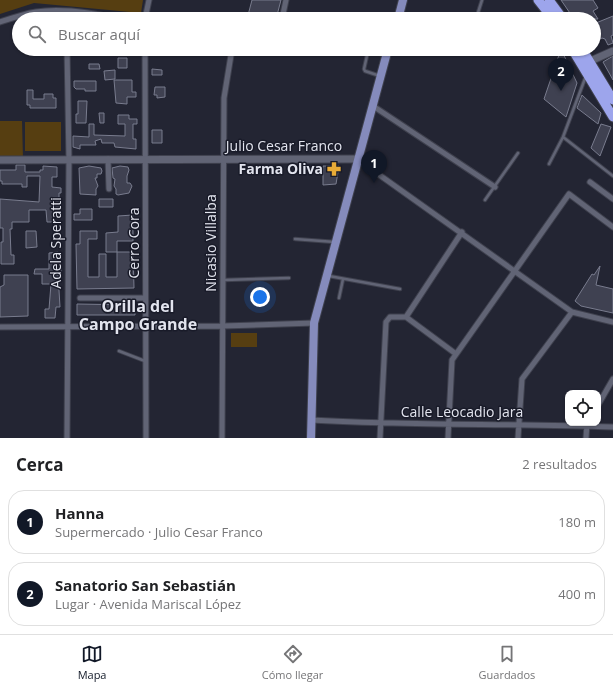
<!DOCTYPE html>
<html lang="es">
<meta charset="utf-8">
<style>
:root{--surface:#fff;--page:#f2f2f2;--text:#202124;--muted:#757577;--line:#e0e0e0;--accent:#111827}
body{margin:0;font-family:"Open Sans",sans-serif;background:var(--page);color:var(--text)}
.controls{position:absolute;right:12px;bottom:12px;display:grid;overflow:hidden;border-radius:8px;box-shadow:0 1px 3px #0004}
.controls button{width:36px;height:36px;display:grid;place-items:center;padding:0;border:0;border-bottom:1px solid var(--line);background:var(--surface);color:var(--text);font:20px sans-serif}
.you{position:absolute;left:260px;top:297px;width:14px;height:14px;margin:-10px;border:3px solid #fff;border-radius:50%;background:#1a73e8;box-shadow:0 0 0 6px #1a73e833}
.badge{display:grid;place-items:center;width:26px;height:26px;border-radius:50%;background:var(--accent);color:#fff;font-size:13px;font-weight:700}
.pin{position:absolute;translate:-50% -33px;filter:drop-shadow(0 1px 2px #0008)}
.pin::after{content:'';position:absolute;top:21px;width:14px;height:12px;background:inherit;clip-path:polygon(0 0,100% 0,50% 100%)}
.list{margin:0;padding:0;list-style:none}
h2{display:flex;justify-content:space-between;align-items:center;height:52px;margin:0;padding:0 16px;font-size:17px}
h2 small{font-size:13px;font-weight:400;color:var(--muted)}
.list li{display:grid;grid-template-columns:26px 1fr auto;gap:12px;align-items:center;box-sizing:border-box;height:64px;margin:0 8px 8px;padding:0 8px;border:1px solid var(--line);border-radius:16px}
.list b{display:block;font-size:15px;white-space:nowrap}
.list p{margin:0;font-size:13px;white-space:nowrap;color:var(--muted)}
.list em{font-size:13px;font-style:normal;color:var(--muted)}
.icon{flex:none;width:22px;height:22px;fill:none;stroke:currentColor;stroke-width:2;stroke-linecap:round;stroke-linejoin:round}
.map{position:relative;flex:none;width:613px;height:438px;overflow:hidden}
.search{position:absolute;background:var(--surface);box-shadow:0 1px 3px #0004;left:12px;right:12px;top:12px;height:44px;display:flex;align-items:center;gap:10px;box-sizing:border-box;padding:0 14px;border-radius:22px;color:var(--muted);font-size:15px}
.sheet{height:196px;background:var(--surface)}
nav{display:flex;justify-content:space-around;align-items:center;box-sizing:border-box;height:56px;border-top:1px solid var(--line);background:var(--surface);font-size:11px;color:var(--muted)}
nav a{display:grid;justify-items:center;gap:2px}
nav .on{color:var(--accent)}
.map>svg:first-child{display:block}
.green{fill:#563e11}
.building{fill:#3f4151;stroke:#797c8e}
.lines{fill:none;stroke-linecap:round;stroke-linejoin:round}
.lane-casing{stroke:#3f414e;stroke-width:4.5}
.street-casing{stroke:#3f414e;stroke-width:7}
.secondary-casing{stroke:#3f414e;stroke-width:9}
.primary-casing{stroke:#3f414e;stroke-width:10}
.highway-casing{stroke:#3f414e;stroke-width:11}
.lane{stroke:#616475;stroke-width:2.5}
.street{stroke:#616475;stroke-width:5}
.secondary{stroke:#616475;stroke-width:7}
.primary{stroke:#858bbc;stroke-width:8}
.highway{stroke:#9da5ec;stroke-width:9}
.labels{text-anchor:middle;stroke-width:3;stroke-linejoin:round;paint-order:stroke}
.street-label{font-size:14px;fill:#e2e4ee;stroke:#191b29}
.poi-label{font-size:14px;font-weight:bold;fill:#e2e4ee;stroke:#191b29;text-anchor:end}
.quarter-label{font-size:16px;font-weight:bold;fill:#e2e4ee;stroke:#191b29}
</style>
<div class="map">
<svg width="613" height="438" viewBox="0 0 613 438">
<rect width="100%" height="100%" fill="#232533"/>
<path class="green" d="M 0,0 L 143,0 L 141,13 L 34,3 L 0,14 Z
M 0,121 L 22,121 L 23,158 L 0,158 Z
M 25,122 L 61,122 L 61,151 L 25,151 Z
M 231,333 L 257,333 L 257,347 L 231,347 Z"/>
<path class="building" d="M 252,0 L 281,0 L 276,19 L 247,19 Z
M 561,0 L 593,0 L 598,8 L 593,11 L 598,19 L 574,19 Z
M 613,16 L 613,35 L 611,36 L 613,43 L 608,45 L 605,39 L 602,38 L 594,42 L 594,33 L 599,31 L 596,23 Z
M 561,49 L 577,83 L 566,117 L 544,99 Z
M 613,56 L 613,80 L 603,62 Z
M 118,58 L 127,58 L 127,68 L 118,68 Z
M 89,64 L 99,64 L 100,69 L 89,69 Z
M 152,69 L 162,70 L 162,75 L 152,75 Z
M 115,70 L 115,79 L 105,80 L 104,71 Z
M 114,80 L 132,80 L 132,92 L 136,92 L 136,97 L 127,97 L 127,104 L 116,103 Z
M 74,81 L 96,81 L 96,91 L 85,91 L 85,89 L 76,89 L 74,87 Z
M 155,87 L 165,87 L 165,97 L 157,98 L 157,95 L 154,95 Z
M 27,90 L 33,90 L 33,99 L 44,99 L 44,94 L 53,94 L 53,98 L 56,98 L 56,108 L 30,108 L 30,105 L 27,105 Z
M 582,95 L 601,113 L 598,124 L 577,108 Z
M 78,101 L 87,101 L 86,123 L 76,123 L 76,114 L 78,114 Z
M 99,113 L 104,113 L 104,123 L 100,123 Z
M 118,115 L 129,115 L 129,119 L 137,119 L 137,124 L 133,124 L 133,139 L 136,139 L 136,149 L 115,147 L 114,143 L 102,143 L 101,139 L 95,141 L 96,145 L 80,145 L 80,149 L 73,147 L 73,136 L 89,137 L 89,124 L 94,124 L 94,135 L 125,136 L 125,124 L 118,124 Z
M 601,124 L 611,127 L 600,156 L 591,148 Z
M 152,130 L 162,130 L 162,143 L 152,143 Z
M 16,165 L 25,165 L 25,172 L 40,172 L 40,170 L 43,170 L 43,166 L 57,167 L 57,177 L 52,177 L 52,187 L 61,188 L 61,193 L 59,193 L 59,210 L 53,210 L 53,222 L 47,222 L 46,210 L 29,210 L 29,222 L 12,222 L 12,229 L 10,229 L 11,255 L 14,255 L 14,264 L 1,264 L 1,242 L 3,242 L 3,228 L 0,228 L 0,199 L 39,202 L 40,176 L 27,176 L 27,187 L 22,187 L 22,184 L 2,184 L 2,181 L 0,181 L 0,170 L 16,170 Z
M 89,166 L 101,168 L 102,171 L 101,174 L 97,174 L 97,178 L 95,178 L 98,186 L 96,189 L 96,195 L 80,194 L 79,168 Z
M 120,166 L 128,167 L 129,170 L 127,176 L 127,183 L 130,183 L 132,186 L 129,193 L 118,195 L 116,194 L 116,189 L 114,186 L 115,179 L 113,178 L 112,168 Z
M 323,166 L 339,166 L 336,184 L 323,185 Z
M 99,199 L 113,199 L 113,207 L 99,207 Z
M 80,209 L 92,209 L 92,220 L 74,220 L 74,214 L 80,214 Z
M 133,215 L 133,241 L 117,241 L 117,252 L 106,252 L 106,233 L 118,232 L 118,216 Z
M 26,231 L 36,231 L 37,247 L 26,248 Z
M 80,231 L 97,231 L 97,239 L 88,239 L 88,277 L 99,277 L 99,254 L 106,254 L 106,277 L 117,277 L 117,252 L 133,252 L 134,288 L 77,289 L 76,244 L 80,244 Z
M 58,252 L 58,263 L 61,268 L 61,274 L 58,274 L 60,307 L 56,307 L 55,318 L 45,318 L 45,309 L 49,309 L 51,284 L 42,284 L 42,274 L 34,274 L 35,269 L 49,269 L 49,253 Z
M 600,266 L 596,285 L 613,289 L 613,313 L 581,306 L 575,301 L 592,274 L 594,275 Z
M 4,275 L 28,275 L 28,316 L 0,317 L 0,287 L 4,285 Z
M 77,304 L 135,305 L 135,315 L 77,315 Z"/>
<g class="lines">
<defs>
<path id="lane" d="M 476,19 L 482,0
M 368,51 L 364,69 L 365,71 L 380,76
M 563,137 L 613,176
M 549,164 L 563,137 L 586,76
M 485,200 L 518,153
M 295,239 L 335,242
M 329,276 L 400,289
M 224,280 L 289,278
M 339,298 L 343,279
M 119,351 L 145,361"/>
<path id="street" d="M 66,11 L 66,19
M 145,19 L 149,0
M 282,19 L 286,0
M 0,22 C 12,18 24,14 36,12 C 65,7 97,15 125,19
M 67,49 L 69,160 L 67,438
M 145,49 L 146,438
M 362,49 L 387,54
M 373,106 L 495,187
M 108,159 L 109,189
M 357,159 L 572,312 L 613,322
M 590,182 L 613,199
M 80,298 L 145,298
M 406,317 L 462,232
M 406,317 L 456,354
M 0,327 L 222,326 L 314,323
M 598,405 L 613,379
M 311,420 C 412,426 512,423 613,427
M 222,438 L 224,98 L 232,49
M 380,438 L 386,322 L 390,317 L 406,317
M 448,438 L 452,360 L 569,194 L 613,227
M 518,438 L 522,379 L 572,312
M 586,438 L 587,424"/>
<path id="secondary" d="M 586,63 L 613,51
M 0,160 L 357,159"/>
<path id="primary" d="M 398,19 L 403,0
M 311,438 L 314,323 L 388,49"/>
<path id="highway" d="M 538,0 L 553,19
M 549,0 L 563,19
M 572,49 L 613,117
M 582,49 L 613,100"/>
</defs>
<use href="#lane" class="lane-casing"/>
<use href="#street" class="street-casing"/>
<use href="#secondary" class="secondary-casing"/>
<use href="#primary" class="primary-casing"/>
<use href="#highway" class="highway-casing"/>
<use href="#lane" class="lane"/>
<use href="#street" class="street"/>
<use href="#secondary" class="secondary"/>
<use href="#primary" class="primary"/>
<use href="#highway" class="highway"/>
</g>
<defs>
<symbol id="pharmacy-bare" viewBox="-9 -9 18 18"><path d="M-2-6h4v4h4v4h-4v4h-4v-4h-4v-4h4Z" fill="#e8ab37" stroke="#191b29" stroke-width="2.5" paint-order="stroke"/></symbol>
</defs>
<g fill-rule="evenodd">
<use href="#pharmacy-bare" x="324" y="159" width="20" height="20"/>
</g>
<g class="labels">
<g class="street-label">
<text x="284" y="151">Julio Cesar Franco</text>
<text transform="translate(56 243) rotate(-90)" y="5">Adela Speratti</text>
<text transform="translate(134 243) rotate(-90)" y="5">Cerro Cora</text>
<text transform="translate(211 243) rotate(-90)" y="5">Nicasio Villalba</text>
<text x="462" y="417">Calle Leocadio Jara</text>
</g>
<g class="poi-label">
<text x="323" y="174">Farma Oliva</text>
</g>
<g class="quarter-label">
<text x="138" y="312">Orilla del<tspan x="138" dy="18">Campo Grande</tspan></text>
</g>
</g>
</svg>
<div class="controls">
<button><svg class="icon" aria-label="locate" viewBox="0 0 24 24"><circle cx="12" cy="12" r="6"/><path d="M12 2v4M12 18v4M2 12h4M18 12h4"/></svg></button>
</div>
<div class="you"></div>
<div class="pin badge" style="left:374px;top:183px">1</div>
<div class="pin badge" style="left:561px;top:91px">2</div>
<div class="search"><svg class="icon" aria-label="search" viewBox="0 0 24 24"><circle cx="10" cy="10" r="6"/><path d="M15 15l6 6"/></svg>Buscar aquí</div>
</div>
<section class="sheet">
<h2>Cerca<small>2 resultados</small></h2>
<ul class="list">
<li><span class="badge">1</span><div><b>Hanna</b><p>Supermercado · Julio Cesar Franco</p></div><em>180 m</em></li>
<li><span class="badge">2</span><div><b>Sanatorio San Sebastián</b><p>Lugar · Avenida Mariscal López</p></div><em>400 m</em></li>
</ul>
</section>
<nav>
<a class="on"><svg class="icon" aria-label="map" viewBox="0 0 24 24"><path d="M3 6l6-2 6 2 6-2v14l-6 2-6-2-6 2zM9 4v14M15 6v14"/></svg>Mapa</a>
<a><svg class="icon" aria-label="directions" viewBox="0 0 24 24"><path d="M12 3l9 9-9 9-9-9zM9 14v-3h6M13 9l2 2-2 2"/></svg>Cómo llegar</a>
<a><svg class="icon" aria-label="saved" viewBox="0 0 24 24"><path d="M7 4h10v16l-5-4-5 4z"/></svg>Guardados</a>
</nav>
